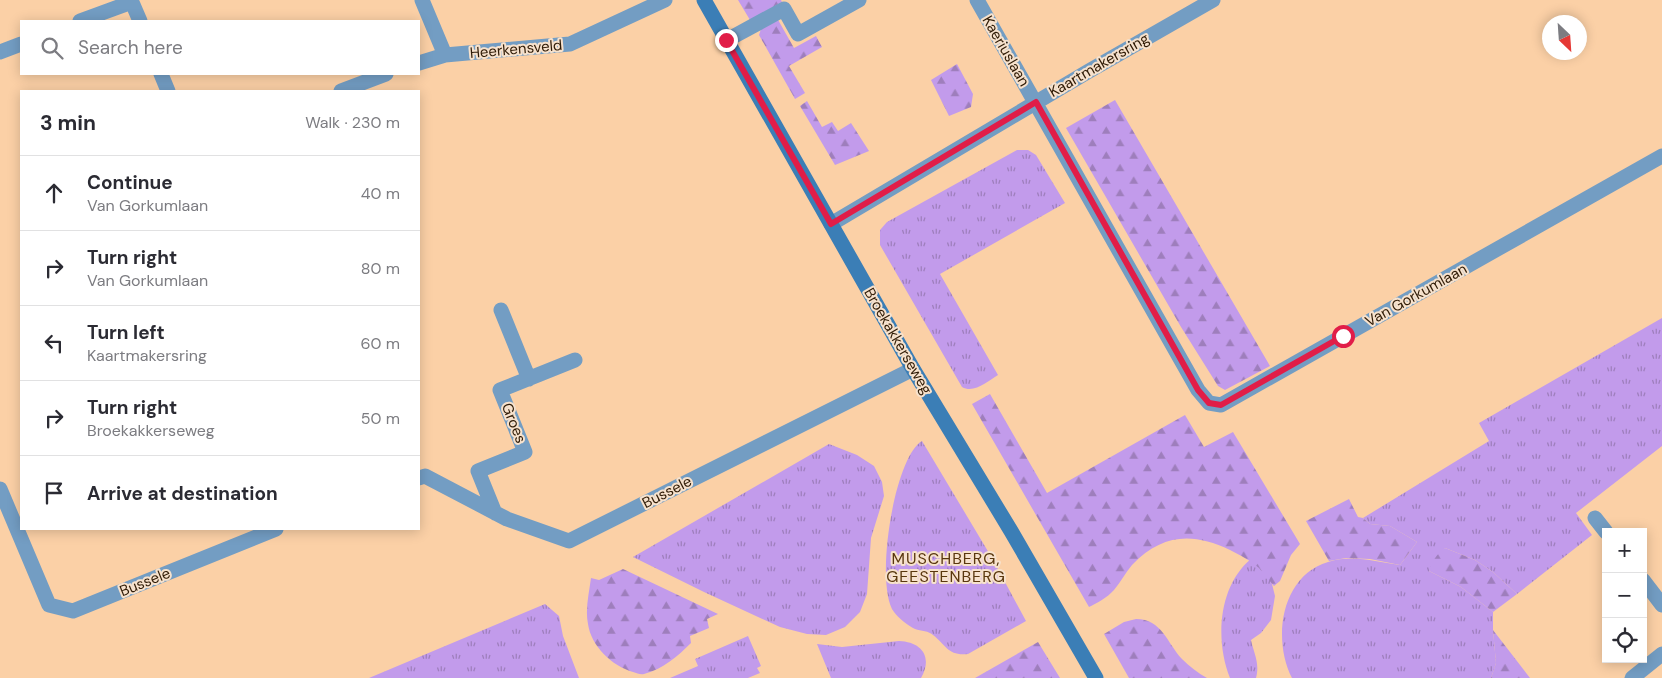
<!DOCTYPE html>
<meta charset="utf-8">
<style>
:root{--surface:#fff;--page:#f7f7f7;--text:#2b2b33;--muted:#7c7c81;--line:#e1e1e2}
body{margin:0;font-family:"DM Sans",sans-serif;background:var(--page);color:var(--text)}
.controls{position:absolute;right:15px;bottom:15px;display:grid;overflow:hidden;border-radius:0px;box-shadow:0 2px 12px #0003}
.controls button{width:45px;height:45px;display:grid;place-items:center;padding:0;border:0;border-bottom:1px solid var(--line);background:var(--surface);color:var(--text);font:25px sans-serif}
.compass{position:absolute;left:1542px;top:15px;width:45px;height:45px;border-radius:50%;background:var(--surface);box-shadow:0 2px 12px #0003;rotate:155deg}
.stop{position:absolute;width:15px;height:15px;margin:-11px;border:4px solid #e11d48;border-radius:50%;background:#fff}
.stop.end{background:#e11d48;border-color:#fff;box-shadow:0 1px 5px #0008}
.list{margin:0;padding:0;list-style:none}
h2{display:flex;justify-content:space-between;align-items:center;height:65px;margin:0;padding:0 20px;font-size:21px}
h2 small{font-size:16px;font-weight:400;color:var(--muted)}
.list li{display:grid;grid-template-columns:32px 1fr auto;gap:15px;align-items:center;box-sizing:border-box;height:75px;padding:0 20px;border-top:1px solid var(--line)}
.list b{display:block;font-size:19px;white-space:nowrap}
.list p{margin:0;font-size:16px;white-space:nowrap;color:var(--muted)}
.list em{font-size:16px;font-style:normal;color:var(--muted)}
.icon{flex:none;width:28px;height:28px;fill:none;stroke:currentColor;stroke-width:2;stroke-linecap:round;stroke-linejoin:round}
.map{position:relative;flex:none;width:1662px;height:678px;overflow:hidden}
.search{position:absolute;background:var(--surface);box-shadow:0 2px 12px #0003;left:20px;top:20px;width:400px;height:55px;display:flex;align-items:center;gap:12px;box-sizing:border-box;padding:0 18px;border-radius:0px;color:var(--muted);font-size:19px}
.panel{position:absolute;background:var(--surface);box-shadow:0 2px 12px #0003;left:20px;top:90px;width:400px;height:440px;border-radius:0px}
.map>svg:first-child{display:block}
.grass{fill:url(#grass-tufts)}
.forest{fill:url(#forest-firs)}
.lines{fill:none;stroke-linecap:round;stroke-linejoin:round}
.street{stroke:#739dc3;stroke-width:15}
.secondary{stroke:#3b7eb6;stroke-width:15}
.route{stroke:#e11d48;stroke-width:6}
.labels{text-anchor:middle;stroke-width:4;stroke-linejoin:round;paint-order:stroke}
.street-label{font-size:15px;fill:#2f1b06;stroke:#f7e2cd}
.neighbourhood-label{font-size:16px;letter-spacing:1px;fill:#5a370e;stroke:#f7e2cd}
</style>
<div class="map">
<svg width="1662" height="678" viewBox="0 0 1662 678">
<defs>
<pattern id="grass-tufts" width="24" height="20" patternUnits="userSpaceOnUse" patternTransform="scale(1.25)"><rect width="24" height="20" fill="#c29beb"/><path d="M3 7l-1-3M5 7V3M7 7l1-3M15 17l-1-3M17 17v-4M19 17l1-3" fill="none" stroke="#9e7ebc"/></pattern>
<pattern id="forest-firs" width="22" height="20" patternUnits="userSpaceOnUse" patternTransform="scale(1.25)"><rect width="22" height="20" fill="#c29beb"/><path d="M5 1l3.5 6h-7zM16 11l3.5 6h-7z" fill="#9e7ebc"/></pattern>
</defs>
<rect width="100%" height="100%" fill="#fbd0a6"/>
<path class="grass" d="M 1017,150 L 1028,150 L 1036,155 L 1065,203 L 940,274 L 998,375 C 988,381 974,394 962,387 L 880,245 L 880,230 L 887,222 Z
M 1662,318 L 1662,446 L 1576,513 L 1592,535 L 1517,594 L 1493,572 L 1475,560 L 1445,548 L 1429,571 L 1461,587 L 1493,612 L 1493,630 L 1496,663 L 1491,678 L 1292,678 C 1272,639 1281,576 1328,562 C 1354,554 1375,562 1400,565 L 1417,542 L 1390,526 L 1370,524 L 1363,518 L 1489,441 L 1479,423 Z
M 922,441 L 992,558 L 1026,621 L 968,654 C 948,656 947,646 933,635 C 929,631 921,631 915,629 C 909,626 898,618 894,612 C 874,585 894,457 922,441 Z
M 829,444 L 857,455 L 874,466 L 882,482 L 884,496 L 871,538 L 867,594 L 860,612 L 845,627 L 826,635 L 807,634 L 780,627 L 704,592 L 633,557 Z
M 1251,559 L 1271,580 L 1275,596 L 1271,620 L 1261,633 L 1251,640 C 1254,654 1260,663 1256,678 L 1230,678 C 1215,641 1218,586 1251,559 Z
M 545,604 L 559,616 L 563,636 L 579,678 L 369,678 Z
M 748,636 L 761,666 L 757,668 L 760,673 L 748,678 L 670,678 L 698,666 L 695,659 Z
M 899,641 C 922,642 933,657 921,678 L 831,678 L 817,644 L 842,647 Z"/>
<path class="forest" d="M 738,0 L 781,0 L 782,2 L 750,20 Z
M 777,18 L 794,48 L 816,36 L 822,47 L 789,66 L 805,93 L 795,99 L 759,35 L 762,26 Z
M 957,64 L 973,94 L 971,107 L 949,116 L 931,80 Z
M 1115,100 L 1270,366 L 1225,390 L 1218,386 L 1181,327 L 1066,128 Z
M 807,101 L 822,127 L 832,122 L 838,131 L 851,123 L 869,151 L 835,165 L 800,106 Z
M 990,394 L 1047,493 L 1185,415 L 1204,447 L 1233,432 L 1300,544 L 1291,555 L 1280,581 L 1274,586 C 1269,580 1264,574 1259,568 C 1251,561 1240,555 1230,550 C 1192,532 1162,534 1132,565 C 1125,573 1121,582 1114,590 C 1107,598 1097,603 1089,607 L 972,404 Z
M 1349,499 L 1358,517 L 1363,518 L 1370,524 L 1390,526 L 1417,542 L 1400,565 L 1370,559 L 1346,558 L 1329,561 L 1306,521 Z
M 1445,548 L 1475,560 L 1493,572 L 1517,594 L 1493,612 L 1461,587 L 1429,571 C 1430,563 1438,553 1445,548 Z
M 623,569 L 718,614 L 707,619 L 709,628 L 690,636 L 691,643 C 678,656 663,669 644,674 C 640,675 637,673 633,672 C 612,666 591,646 588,624 C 585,610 589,593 591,578 L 599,580 Z
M 1136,619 C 1162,619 1167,643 1182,659 C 1189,666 1198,673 1207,678 L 1129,678 L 1104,634 L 1124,622 Z
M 1493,630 L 1530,678 L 1491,678 L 1496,663 Z
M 1038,642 L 1060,678 L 975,678 Z"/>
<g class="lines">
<path class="street" d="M 131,0 L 140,21
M 422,0 L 445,55
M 977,0 L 1198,390 L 1209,403 L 1221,405 L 1662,156
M 80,21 L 132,2
M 727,40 L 784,9 L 798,34 L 859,0
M 0,52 L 21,44
M 419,63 L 445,55 L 570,44 L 665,0
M 161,74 L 168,91
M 341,91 L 386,74
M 831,224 L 1089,71 L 1213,0
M 501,310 L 529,379
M 419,478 L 425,476 L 507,519 L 569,541 L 913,369
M 0,489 L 49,605 L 73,611 L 276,529
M 495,513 L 478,471 L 525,452 L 500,390 L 575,360
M 1595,518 L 1606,532
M 1643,580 L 1662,605
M 1632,678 L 1662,654"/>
<path class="secondary" d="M 704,0 L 913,369 L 1011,531 L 1096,678"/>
</g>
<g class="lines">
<path class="route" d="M 726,40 L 831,224 L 1036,102 L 1198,390 L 1209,403 L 1221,405 L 1343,336"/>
</g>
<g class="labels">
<g class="street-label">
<text transform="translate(516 49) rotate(-5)" y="5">Heerkensveld</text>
<text transform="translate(1006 51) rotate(60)" y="5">Kaeriuslaan</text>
<text transform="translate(1099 65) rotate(-30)" y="5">Kaartmakersring</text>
<text transform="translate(1416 295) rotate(-29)" y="5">Van Gorkumlaan</text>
<text transform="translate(898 341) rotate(60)" y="5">Broekakkerseweg</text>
<text transform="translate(514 423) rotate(68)" y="5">Groes</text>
<text transform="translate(667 492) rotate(-27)" y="5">Bussele</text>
<text transform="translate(145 582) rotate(-22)" y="5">Bussele</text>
</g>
<g class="neighbourhood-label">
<text x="946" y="564">MUSCHBERG,<tspan x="946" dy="18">GEESTENBERG</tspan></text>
</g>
</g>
</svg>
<div class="controls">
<button>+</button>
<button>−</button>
<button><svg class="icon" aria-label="locate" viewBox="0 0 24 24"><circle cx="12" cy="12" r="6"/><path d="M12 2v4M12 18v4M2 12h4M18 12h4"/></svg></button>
</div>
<svg class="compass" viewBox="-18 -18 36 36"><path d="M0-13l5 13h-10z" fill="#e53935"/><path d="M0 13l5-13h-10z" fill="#7c7c81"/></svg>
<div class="stop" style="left:1343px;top:336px"></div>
<div class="stop end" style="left:726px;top:40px"></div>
<div class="search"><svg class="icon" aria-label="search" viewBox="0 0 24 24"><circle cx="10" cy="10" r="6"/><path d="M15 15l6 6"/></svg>Search here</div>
<section class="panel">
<h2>3 min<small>Walk · 230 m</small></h2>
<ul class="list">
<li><svg class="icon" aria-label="ahead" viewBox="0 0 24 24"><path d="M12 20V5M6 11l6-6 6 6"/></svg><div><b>Continue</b><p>Van Gorkumlaan</p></div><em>40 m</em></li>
<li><svg class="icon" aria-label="right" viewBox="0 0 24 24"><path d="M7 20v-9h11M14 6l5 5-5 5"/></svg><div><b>Turn right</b><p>Van Gorkumlaan</p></div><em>80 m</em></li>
<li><svg class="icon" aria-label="left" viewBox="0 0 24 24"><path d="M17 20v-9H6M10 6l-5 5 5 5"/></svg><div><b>Turn left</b><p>Kaartmakersring</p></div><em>60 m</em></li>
<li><svg class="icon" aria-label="right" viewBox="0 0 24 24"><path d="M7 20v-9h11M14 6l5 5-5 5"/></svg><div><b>Turn right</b><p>Broekakkerseweg</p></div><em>50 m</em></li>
<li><svg class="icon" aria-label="arrive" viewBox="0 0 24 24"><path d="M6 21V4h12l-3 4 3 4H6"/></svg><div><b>Arrive at destination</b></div></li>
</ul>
</section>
</div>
